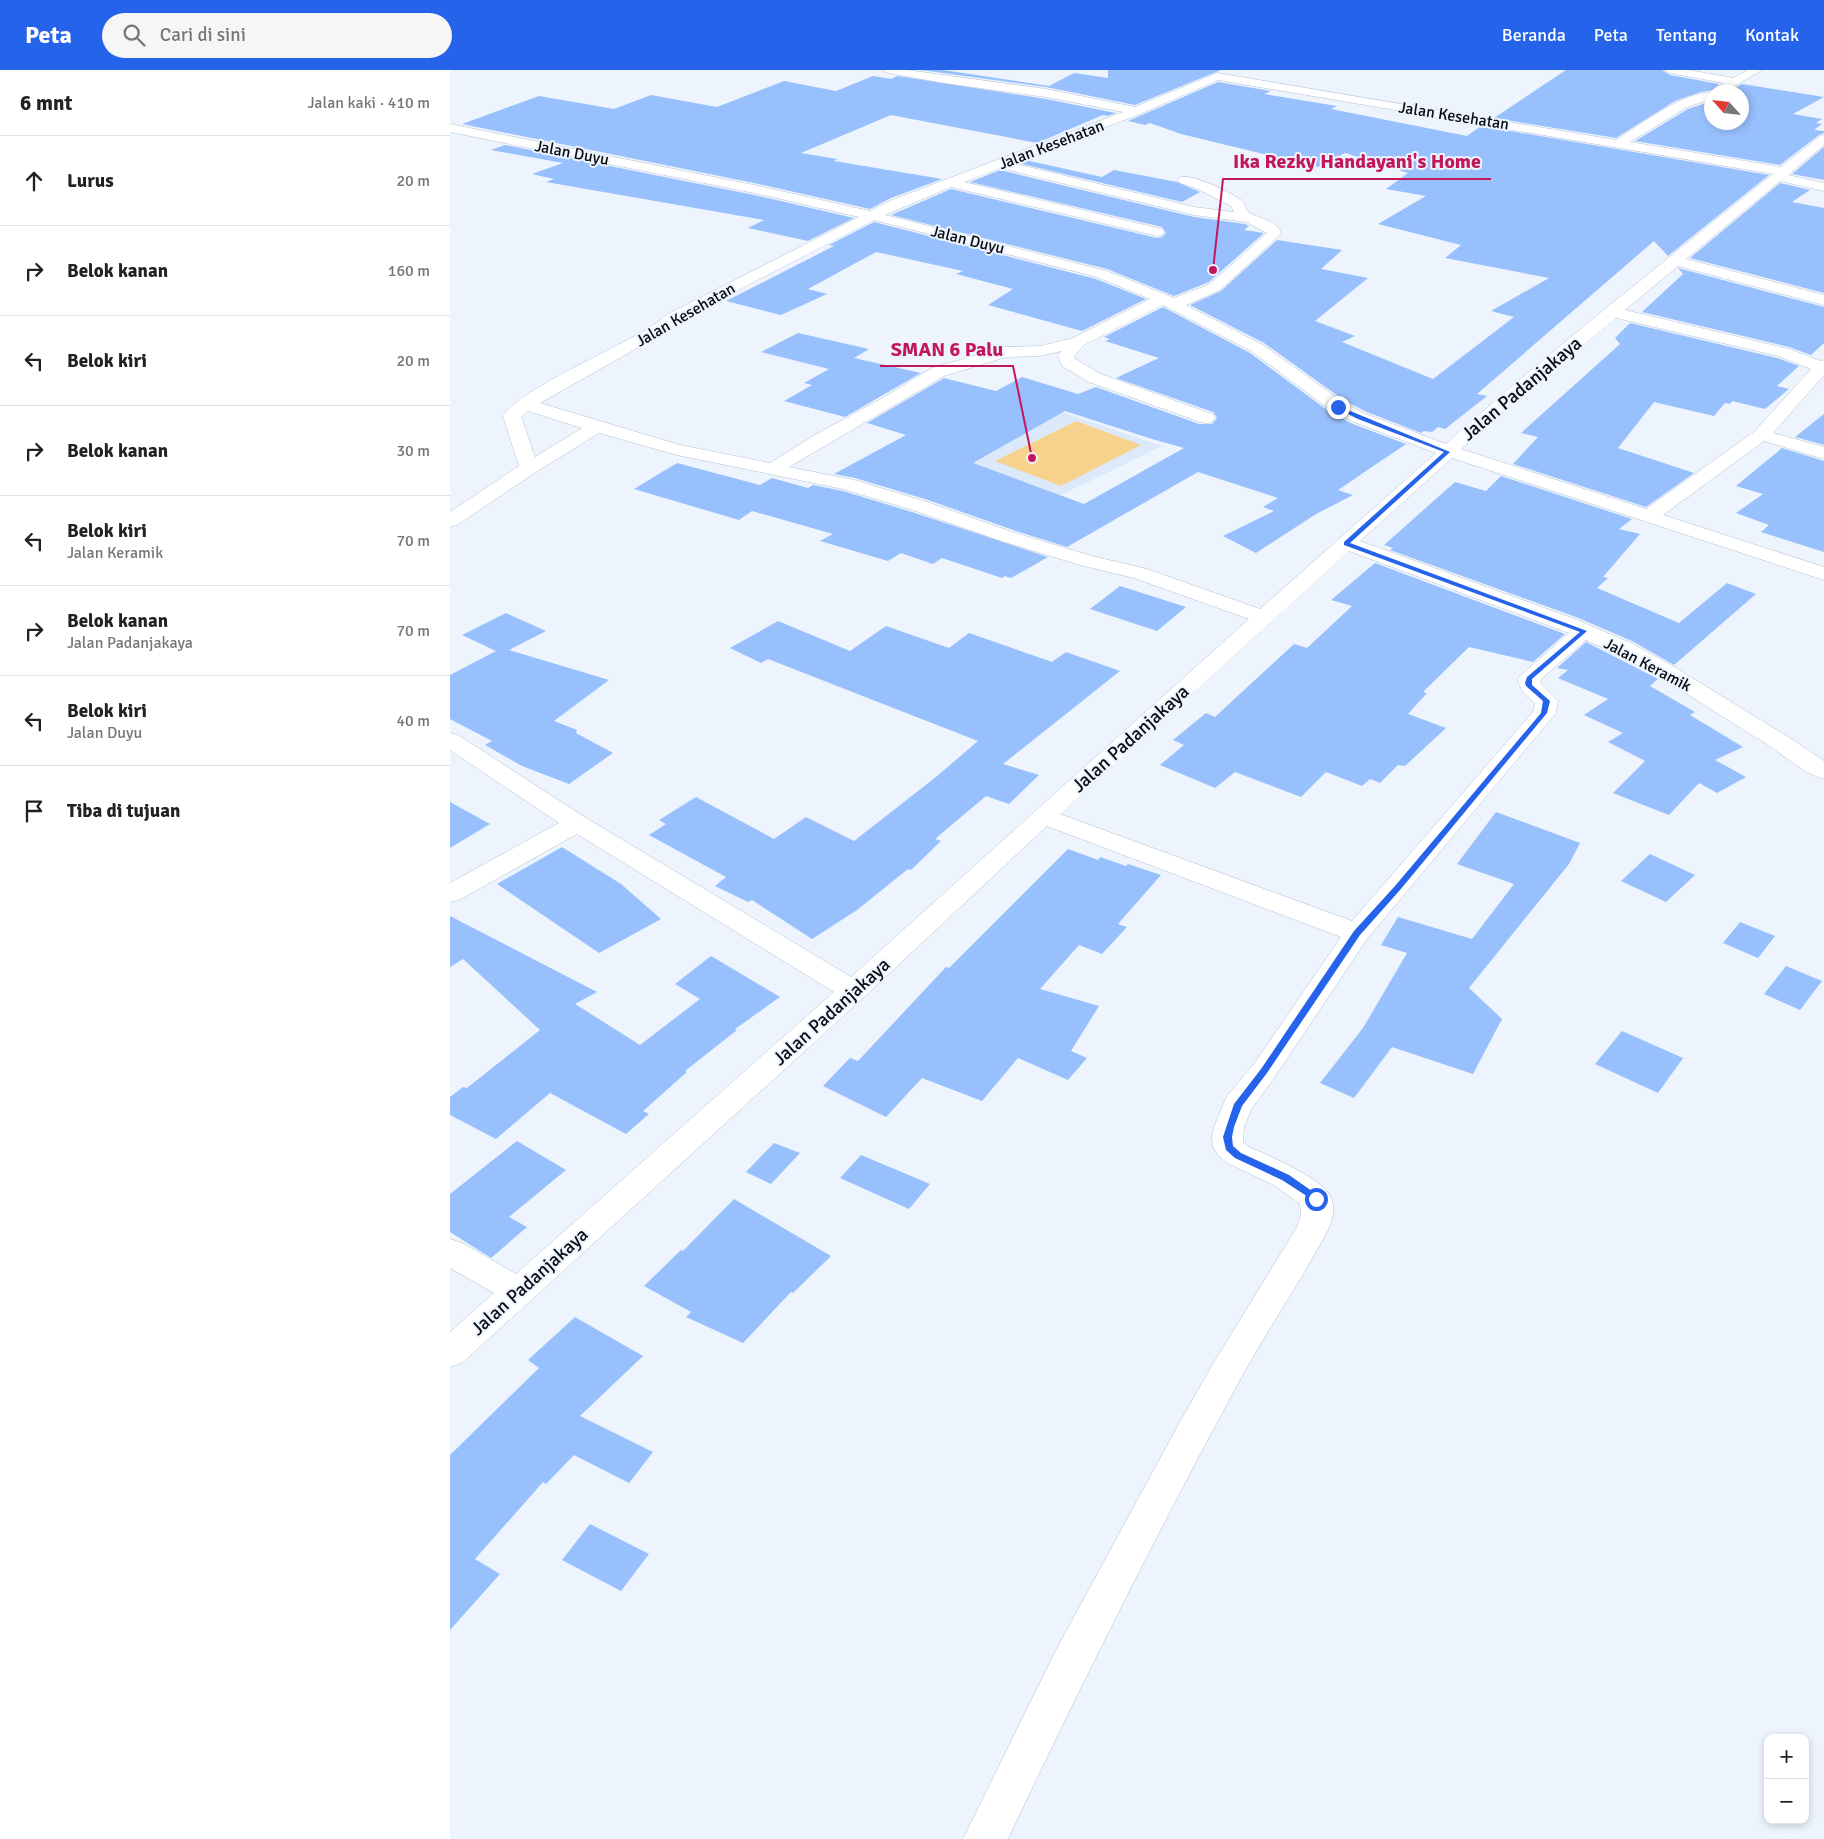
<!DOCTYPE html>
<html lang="id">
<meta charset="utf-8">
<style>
:root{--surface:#fff;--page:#f6f6f6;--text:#222;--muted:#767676;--line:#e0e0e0;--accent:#2563eb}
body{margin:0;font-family:Signika,sans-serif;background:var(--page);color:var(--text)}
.controls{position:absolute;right:15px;bottom:15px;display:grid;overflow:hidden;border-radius:10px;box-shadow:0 2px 8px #0003}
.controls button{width:45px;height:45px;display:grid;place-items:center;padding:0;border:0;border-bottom:1px solid var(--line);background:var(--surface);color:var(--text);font:25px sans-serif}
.compass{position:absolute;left:1254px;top:15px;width:45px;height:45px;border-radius:50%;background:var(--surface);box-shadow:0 2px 8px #0003;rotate:297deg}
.stop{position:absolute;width:15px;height:15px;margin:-11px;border:4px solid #2563eb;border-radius:50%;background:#fff}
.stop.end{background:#2563eb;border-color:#fff;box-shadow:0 1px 5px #0008}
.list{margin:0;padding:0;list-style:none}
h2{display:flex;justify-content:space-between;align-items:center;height:65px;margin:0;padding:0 20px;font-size:21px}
h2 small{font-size:16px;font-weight:400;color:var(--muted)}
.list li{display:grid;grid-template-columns:32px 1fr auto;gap:15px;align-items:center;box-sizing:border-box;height:90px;padding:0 20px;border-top:1px solid var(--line)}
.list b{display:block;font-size:19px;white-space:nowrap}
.list p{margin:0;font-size:16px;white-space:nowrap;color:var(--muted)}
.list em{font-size:16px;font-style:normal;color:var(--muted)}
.icon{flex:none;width:28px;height:28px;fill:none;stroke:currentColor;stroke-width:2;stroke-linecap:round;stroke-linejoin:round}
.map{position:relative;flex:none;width:1374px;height:1769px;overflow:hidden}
header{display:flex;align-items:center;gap:30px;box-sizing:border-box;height:70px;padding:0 25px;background:var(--accent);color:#fff}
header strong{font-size:24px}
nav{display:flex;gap:28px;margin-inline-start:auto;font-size:18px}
.search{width:350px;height:45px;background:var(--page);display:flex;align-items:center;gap:12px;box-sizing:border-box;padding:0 18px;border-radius:28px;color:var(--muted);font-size:19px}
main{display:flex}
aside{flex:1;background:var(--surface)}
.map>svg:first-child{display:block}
.built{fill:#dce9fb}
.green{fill:#f7d28d}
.building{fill:#98c0fd;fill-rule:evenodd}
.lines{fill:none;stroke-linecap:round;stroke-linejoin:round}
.minor-casing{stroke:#b5c0d1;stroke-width:1}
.minor{fill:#fff;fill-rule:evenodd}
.route{fill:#2563eb}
.labels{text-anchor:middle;stroke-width:4;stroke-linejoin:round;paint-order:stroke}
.far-street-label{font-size:16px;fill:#080c11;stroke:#edf4fe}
.street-label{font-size:19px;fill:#080c11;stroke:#edf4fe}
.leader{fill:none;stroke:#c2185b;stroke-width:2}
.callout-dot{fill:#c2185b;stroke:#edf4fe;stroke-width:2}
.callout-label{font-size:20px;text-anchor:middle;font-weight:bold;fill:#c2185b;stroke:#edf4fe;stroke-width:4;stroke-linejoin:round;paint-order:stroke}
</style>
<header>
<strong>Peta</strong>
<div class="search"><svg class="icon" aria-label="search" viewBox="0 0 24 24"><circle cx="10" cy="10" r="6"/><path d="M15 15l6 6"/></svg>Cari di sini</div>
<nav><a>Beranda</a><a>Peta</a><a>Tentang</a><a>Kontak</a></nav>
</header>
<main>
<aside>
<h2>6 mnt<small>Jalan kaki · 410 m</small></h2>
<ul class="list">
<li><svg class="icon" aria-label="ahead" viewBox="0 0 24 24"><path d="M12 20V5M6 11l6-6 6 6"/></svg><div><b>Lurus</b></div><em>20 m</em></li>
<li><svg class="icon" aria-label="right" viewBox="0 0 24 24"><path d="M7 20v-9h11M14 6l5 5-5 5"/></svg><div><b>Belok kanan</b></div><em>160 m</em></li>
<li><svg class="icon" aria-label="left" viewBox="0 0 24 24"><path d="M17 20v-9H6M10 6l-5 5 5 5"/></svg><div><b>Belok kiri</b></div><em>20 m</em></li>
<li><svg class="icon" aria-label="right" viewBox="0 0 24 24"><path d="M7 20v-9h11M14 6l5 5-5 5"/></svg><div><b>Belok kanan</b></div><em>30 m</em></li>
<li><svg class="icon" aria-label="left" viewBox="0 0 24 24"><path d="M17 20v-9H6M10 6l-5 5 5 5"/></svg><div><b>Belok kiri</b><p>Jalan Keramik</p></div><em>70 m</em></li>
<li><svg class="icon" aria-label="right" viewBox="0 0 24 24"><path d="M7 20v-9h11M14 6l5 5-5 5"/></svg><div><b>Belok kanan</b><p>Jalan Padanjakaya</p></div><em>70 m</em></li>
<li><svg class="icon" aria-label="left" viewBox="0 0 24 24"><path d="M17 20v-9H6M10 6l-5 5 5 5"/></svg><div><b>Belok kiri</b><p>Jalan Duyu</p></div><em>40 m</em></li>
<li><svg class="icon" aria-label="arrive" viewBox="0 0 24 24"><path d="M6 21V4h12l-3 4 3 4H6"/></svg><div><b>Tiba di tujuan</b></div></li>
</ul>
</aside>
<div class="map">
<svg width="1374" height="1769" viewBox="0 0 1374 1769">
<rect width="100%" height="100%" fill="#edf4fe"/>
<path class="built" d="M 580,331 L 712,376 L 572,444 L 456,400 Z"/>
<path class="green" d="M 626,351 L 691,375 L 611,416 L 545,391 Z"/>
<path class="building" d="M 471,0 L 493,0 L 599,16 L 624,3 L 658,8 L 658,0 L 771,0 L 685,35 L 596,17 Z
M 1116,0 L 1212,0 L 1220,5 L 1269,14 L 1263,20 L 1251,22 L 1225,31 L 1166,68 L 1044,48 Z
M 423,6 L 441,9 L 447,6 L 596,29 L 666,43 L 658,46 L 653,45 L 587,73 L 441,45 L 351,83 L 387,89 L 384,91 L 492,109 L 441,128 L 420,139 L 304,113 L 12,54 L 89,26 L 164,39 L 201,25 L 267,37 L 334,11 L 386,21 Z
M 768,12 L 821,21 L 814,24 L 887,36 L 881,39 L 1017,66 L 1031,56 L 1319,105 L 1218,186 L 1204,171 L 1027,324 L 1037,326 L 995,359 L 988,357 L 982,362 L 974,361 L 971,363 L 917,342 L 895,331 L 814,273 L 740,235 L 771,221 L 827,170 L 892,180 L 871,199 L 918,208 L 865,251 L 905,266 L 892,272 L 983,309 L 1064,247 L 1041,241 L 1099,208 L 995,188 L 1011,175 L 928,154 L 976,126 L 936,119 L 958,103 L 895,83 L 868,97 L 731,64 L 700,53 L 695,55 L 678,51 Z
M 1292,14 L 1374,27 L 1343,44 L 1372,49 L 1366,53 L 1372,54 L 1364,60 L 1374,61 L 1374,63 L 1369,65 L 1330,95 L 1185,71 L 1238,39 L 1262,31 L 1262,52 L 1292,52 L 1292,22 L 1278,22 Z
M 55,75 L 304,125 L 404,148 L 358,171 L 298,158 L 314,150 L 96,112 L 104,109 L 82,104 L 113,93 L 41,80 Z
M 1374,77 L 1374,110 L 1342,104 Z
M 575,90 L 652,107 L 664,100 L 727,112 L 750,122 L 732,132 L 568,93 Z
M 550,100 L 744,147 L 795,154 L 799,156 L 794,160 L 814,163 L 759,212 L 724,226 L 657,199 L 441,145 L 501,119 L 707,168 L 712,167 L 716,163 L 712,157 L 520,112 Z
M 1330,113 L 1360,120 L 1342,132 L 1374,138 L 1374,223 L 1240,188 Z
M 424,152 L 646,209 L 696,229 L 632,261 L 538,235 L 563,219 L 506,204 L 513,201 L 426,182 L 358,219 L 377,224 L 331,245 L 276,231 L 384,176 L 379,175 Z
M 1228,198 L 1374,237 L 1374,273 L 1361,285 L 1339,277 L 1192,242 L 1233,204 Z
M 713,237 L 800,283 L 881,343 L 903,354 L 956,374 L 888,420 L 903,425 L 866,444 L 806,483 L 773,466 L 824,441 L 813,437 L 828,428 L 748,402 L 617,477 L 566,461 L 478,430 L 405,408 L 384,404 L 456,365 L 417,353 L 494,308 L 546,321 L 572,307 L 628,324 L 646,317 L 749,354 L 762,354 L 767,348 L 763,342 L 666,308 L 709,288 L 655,271 L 660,269 L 654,267 ZM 615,341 L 702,369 L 734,378 L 634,434 L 523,393 Z
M 1180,253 L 1327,288 L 1349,296 L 1327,316 L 1339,319 L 1315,339 L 1282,331 L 1280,334 L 1275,333 L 1264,346 L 1204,332 L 1168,378 L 1244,403 L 1196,437 L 1063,394 L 1088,367 L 1071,363 L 1170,274 L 1165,268 Z
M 348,263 L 419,279 L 404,288 L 471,303 L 395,347 L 334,331 L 362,315 L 354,313 L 379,299 L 311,282 Z
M 1374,344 L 1374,375 L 1345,367 Z
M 1332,378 L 1374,391 L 1374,482 L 1311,462 L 1319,455 L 1286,443 L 1313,424 L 1286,416 Z
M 227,393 L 310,415 L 322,408 L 358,418 L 363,415 L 393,421 L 462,442 L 598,487 L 561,508 L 555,506 L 552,508 L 492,488 L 483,494 L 451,483 L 438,491 L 370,471 L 383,464 L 302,441 L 289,450 L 184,419 Z
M 1051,406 L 1182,449 L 1169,459 L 1190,464 L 1153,507 L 1158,508 L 1147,518 L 1229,553 L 1277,513 L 1306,524 L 1224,595 L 1182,571 L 1126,547 L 940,480 L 943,478 L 934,475 L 1005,412 L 1036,421 Z
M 925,493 L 1115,564 L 1083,592 L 1019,577 L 973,622 L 977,623 L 958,644 L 996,658 L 955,696 L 948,695 L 930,713 L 920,709 L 912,716 L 876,702 L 851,727 L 785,702 L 765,718 L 710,695 L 734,675 L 723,670 L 756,643 L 765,647 L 844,574 L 857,578 L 902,536 L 881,530 Z
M 670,516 L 736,537 L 707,561 L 640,539 Z
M 56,543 L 96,561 L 59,580 L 159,610 L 104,651 L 127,660 L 126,663 L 163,683 L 119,714 L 72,696 L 35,675 L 42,671 L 0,649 L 0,605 L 46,581 L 12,565 Z
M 328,551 L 400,581 L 436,556 L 499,578 L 519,563 L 602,592 L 616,582 L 670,601 L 553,694 L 589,705 L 559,734 L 536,726 L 485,769 L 491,771 L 461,800 L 458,799 L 407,840 L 362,869 L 302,830 L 298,832 L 265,816 L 276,807 L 199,765 L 216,754 L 209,750 L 246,727 L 324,769 L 356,747 L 404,771 L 486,707 L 528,671 L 318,589 L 311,593 L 280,578 Z
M 1136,572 L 1208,609 L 1200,616 L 1245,642 L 1240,645 L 1293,677 L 1265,690 L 1296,707 L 1267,723 L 1249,713 L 1219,745 L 1163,723 L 1195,691 L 1158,672 L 1173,663 L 1134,645 L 1158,629 L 1108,608 L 1118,600 L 1107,598 Z
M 0,732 L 40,754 L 0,778 Z
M 1046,742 L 1130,773 L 1119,794 L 1019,918 L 1052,949 L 1023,1004 L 942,977 L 904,1028 L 870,1013 L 913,958 L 957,883 L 931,875 L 948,847 L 1022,869 L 1064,814 L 1007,794 Z
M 112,777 L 171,814 L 211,849 L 149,883 L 47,814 Z
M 618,779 L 648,790 L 650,787 L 676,796 L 678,794 L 711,805 L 668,854 L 677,857 L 652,884 L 629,875 L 590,919 L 649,936 L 621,981 L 637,988 L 618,1010 L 568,988 L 532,1031 L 472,1008 L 436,1047 L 373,1016 L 400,988 L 408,991 L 496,897 L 499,898 Z
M 1200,784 L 1245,805 L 1216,832 L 1171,811 Z
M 0,846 L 147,922 L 125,934 L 190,975 L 250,929 L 225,914 L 261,886 L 330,927 L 285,959 L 287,960 L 235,1001 L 237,1002 L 193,1041 L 199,1044 L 176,1064 L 100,1023 L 46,1069 L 0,1045 L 0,1027 L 13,1017 L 17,1018 L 90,960 L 13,889 L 0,897 Z
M 1290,852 L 1325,866 L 1308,888 L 1273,873 Z
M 1336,896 L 1372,911 L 1350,940 L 1314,924 Z
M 1172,961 L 1233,988 L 1208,1023 L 1145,994 Z
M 67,1071 L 116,1100 L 59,1147 L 77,1157 L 41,1188 L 0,1162 L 0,1124 Z
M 324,1073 L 350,1083 L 321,1114 L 296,1102 Z
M 411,1085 L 480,1114 L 459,1139 L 390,1108 Z
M 284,1129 L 381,1186 L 343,1223 L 341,1222 L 293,1273 L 236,1247 L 241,1242 L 194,1216 L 231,1180 L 233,1181 Z
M 125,1247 L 193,1286 L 130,1346 L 203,1382 L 179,1413 L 124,1385 L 96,1414 L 93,1412 L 25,1489 L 50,1504 L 0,1560 L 0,1385 L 89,1298 L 78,1290 Z
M 140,1454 L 199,1484 L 171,1521 L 112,1490 Z"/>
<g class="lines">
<defs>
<path id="minor" d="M 432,0 L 457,0 L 596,19 L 685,37 L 767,3 L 1166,70 C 1193,53 1232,22 1264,22 L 1265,19 L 1274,13 L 1220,3 L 1214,0 L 1239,0 L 1283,8 L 1298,0 L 1312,0 L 1275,22 L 1262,22 L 1262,29 L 1237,37 L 1180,72 L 1331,97 L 1370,66 L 1374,65 L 1374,75 L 1338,105 L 1374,113 L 1374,121 L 1330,111 L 1236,189 L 1374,225 L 1374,235 L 1228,196 L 1175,240 L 1339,279 L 1371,291 L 1374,290 L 1374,305 L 1323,363 L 1374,377 L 1374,389 L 1314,371 L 1213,445 L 1374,497 L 1374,510 L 1002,388 L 910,471 L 1125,549 L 1181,573 L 1226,598 L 1343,670 L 1374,691 L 1374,709 C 1354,704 1331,683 1312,671 C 1255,636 1199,597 1136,570 L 1090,610 L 1091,614 L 1108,631 L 1106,643 L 917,869 L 824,1008 L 802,1038 L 794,1057 L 793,1072 L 799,1077 C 818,1085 877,1110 882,1130 C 885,1141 882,1150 878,1160 C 850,1213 815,1263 786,1317 C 706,1465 630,1616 558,1769 L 513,1769 L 606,1580 L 731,1350 L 763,1294 L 847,1157 L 851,1145 L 850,1134 L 824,1115 L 777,1093 L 768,1085 L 763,1077 L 762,1067 L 764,1057 L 777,1026 L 804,994 L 891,867 L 597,756 L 413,928 L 12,1293 L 0,1297 L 0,1262 L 44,1223 L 0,1198 L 0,1169 L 12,1173 L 66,1204 L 384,922 L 127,764 L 9,830 L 0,832 L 0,813 L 109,753 L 0,680 L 0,663 L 8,665 L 136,748 L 401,907 L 799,549 L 684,508 L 630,495 L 551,471 L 463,440 L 393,419 L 227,385 L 149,363 L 86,402 L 7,455 L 0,457 L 0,442 L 69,396 L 53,346 C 68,321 162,280 192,262 C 202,257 211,249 220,243 L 409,147 L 304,123 L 0,62 L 0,54 L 304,115 L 420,141 L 442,130 L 673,42 L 596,27 L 494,13 L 438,3 ZM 768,10 L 1323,104 C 1213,193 1102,279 996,374 L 916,344 L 894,333 L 813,275 L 736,235 L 770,220 L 831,164 C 829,151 810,149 800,143 C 795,141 796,134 792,131 C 781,122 743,104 730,107 L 728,110 L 730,113 L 748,119 L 781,136 L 784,142 L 744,137 L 562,93 L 690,44 ZM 550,98 L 744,145 L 796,152 L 817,163 L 760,214 L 724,228 L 657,201 L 435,145 L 501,117 L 707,166 L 712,165 L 714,162 L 712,159 L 514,112 ZM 424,150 L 647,207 L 700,229 L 623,268 L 590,276 L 555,277 L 482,298 L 431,329 L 363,366 L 320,393 L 230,375 L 90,333 L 205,268 L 232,249 ZM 713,235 L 801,281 L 882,341 L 904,352 L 986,383 L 810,539 L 697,499 L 642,486 L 565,463 L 477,432 L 404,410 L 339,397 L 494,306 L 556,287 L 590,286 L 612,281 L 608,286 L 612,296 L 639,312 L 750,352 L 756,353 L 762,352 L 765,348 L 762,344 L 651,304 L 625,289 L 624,286 L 634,275 ZM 1166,248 L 1328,286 L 1361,299 L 1305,361 L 1196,439 L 1011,379 L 1058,337 ZM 78,341 L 125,356 L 132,358 L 85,387 L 71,346 ZM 899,481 L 1119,563 L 1068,608 C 1069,620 1076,625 1085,633 L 1083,642 L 902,851 L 610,744 Z"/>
</defs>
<use href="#minor" class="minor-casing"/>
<use href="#minor" class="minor"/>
</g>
<path class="route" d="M 888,336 L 1000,382 L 900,473 L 1137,561 L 1082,609 L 1082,615 L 1100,631 L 1097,643 L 950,820 L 910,865 L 817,1003 L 792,1036 L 784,1057 L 782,1067 L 783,1076 L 791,1083 L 839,1105 L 869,1126 L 869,1131 L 866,1132 L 832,1110 L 785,1088 L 776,1080 L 773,1067 L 784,1034 L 811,999 L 904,861 L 945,816 L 1091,643 L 1093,631 L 1076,616 L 1075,613 L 1077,607 L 1130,562 L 894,475 L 894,472 L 994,382 L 908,349 L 886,338 Z"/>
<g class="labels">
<g class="far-street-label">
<text transform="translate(1004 45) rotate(9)" y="6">Jalan Kesehatan</text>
<text transform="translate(601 74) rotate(-21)" y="6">Jalan Kesehatan</text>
<text transform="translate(122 82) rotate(11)" y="6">Jalan Duyu</text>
<text transform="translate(518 169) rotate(14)" y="6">Jalan Duyu</text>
<text transform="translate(235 244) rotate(-30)" y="6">Jalan Kesehatan</text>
<text transform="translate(1198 594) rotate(28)" y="6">Jalan Keramik</text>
</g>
<g class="street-label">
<text transform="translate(1071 318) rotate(-40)" y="7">Jalan Padanjakaya</text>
<text transform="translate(680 668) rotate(-42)" y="7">Jalan Padanjakaya</text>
<text transform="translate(381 941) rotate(-42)" y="7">Jalan Padanjakaya</text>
<text transform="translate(79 1211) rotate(-42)" y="7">Jalan Padanjakaya</text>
</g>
</g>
<path class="leader" d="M763 200L773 109H1041M582 388L563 296H430"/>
<g class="callout-dot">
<circle cx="763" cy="200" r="5"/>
<circle cx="582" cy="388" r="5"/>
</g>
<g class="callout-label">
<text x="907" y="98">Ika Rezky Handayani's Home</text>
<text x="497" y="286">SMAN 6 Palu</text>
</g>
</svg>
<div class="controls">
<button>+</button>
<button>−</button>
</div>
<svg class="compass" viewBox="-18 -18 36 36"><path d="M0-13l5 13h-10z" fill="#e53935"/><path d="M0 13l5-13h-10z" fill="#767676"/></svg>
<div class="stop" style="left:866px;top:1129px"></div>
<div class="stop end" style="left:888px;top:337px"></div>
</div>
</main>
